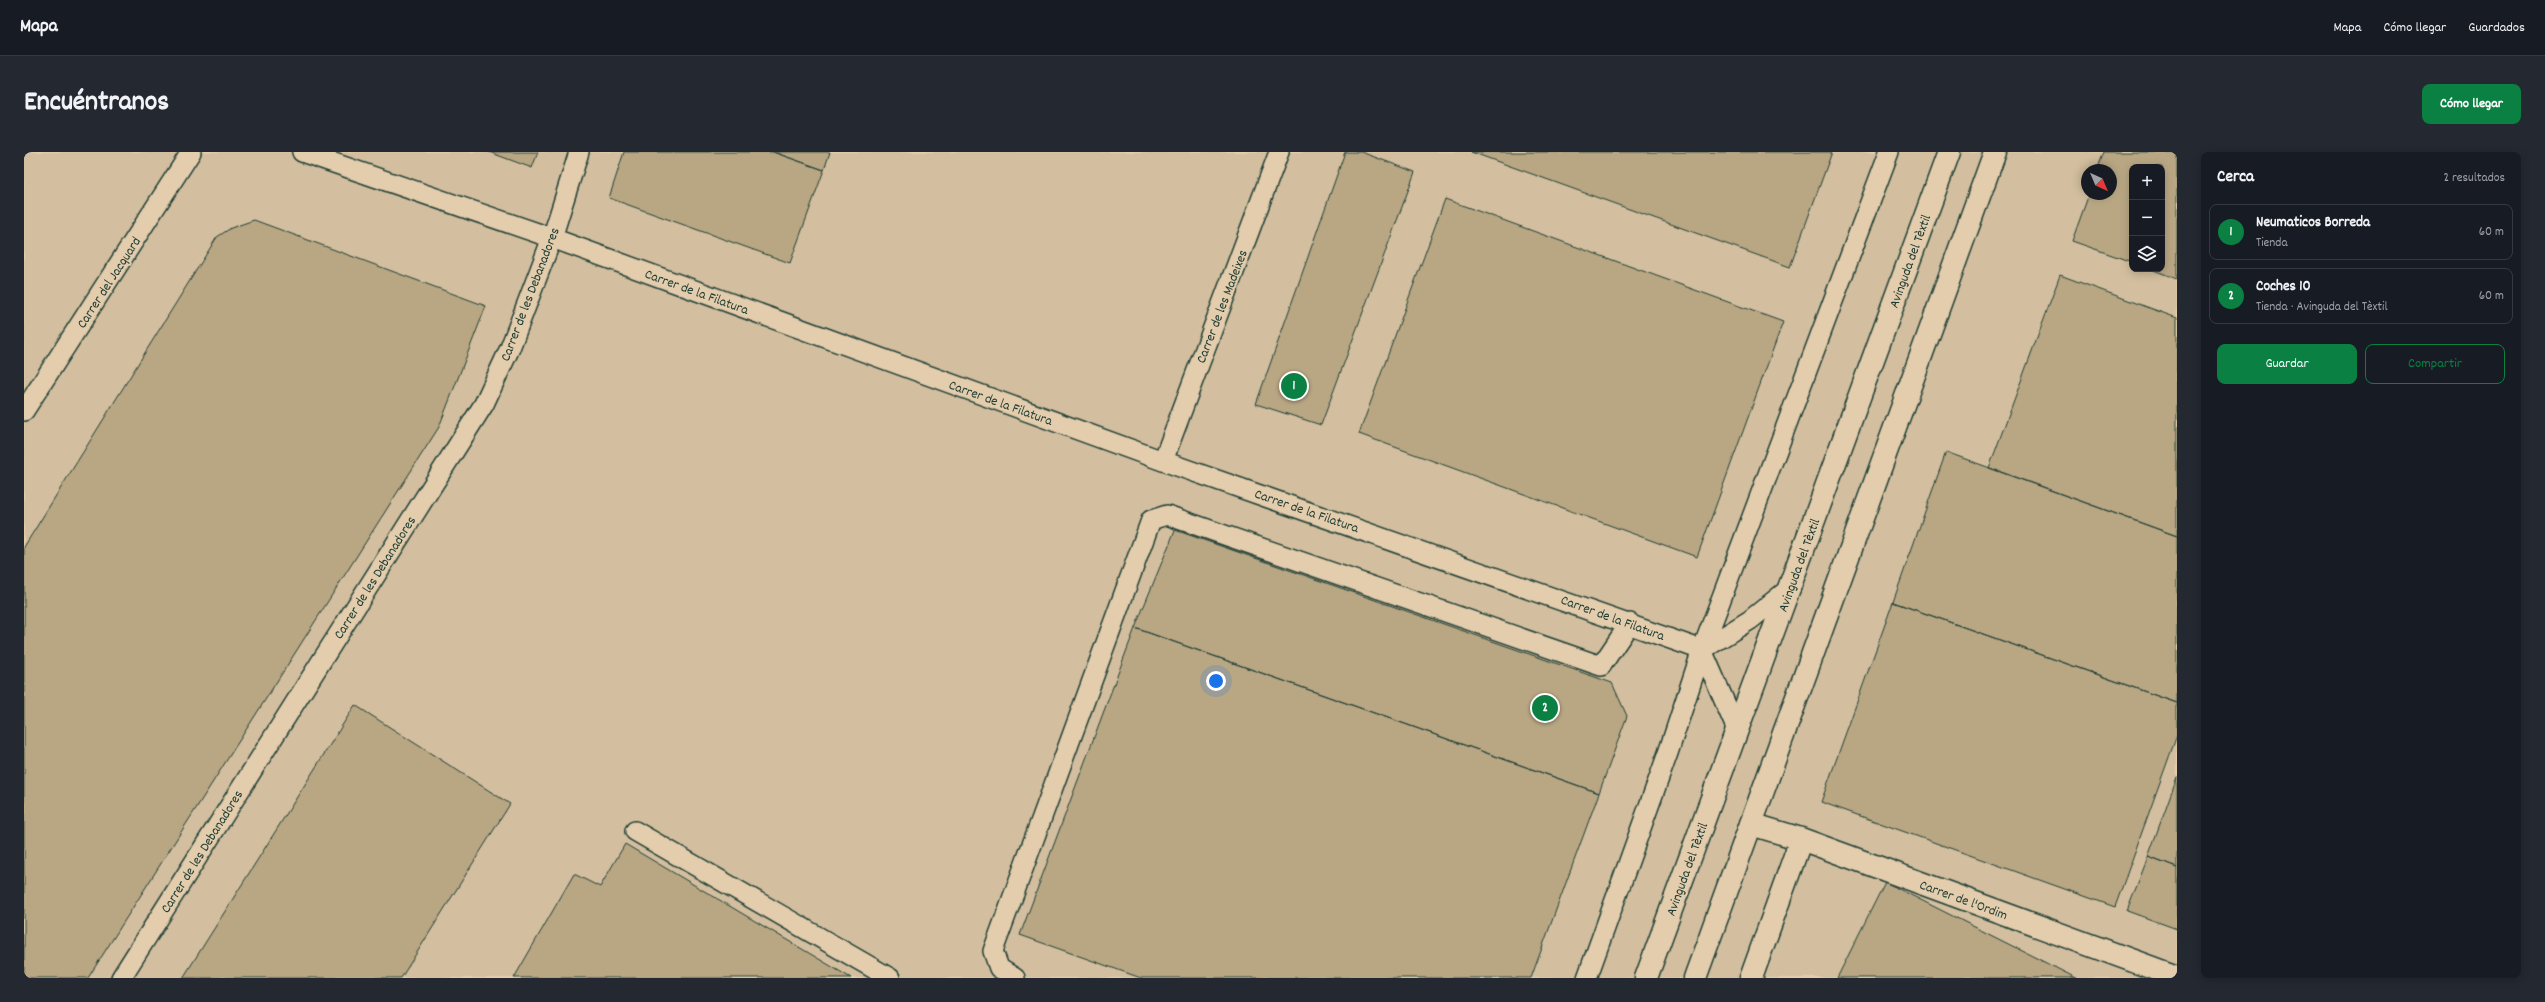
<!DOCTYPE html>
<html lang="es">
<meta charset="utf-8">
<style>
:root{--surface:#171b24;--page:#242831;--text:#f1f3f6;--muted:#9ea1a6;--line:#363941;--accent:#0b8043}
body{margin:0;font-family:Dekko,sans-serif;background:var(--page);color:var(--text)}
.controls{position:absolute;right:12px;top:12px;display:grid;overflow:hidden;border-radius:8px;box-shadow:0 2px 10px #0003}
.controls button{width:36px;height:36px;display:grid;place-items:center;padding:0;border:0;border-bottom:1px solid var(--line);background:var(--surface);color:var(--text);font:20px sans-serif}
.compass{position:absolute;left:2057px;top:12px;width:36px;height:36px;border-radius:50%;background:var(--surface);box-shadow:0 2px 10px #0003;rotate:136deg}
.you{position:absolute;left:1192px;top:529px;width:14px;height:14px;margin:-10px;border:3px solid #fff;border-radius:50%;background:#1a73e8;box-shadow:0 0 0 6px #1a73e833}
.badge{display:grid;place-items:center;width:26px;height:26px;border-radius:50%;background:var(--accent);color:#fff;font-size:13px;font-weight:700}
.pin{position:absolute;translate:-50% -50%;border:2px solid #fff;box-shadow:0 1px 4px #0006}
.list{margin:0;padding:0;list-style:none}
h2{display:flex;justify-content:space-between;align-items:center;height:52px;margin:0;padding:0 16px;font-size:17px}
h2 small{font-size:13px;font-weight:400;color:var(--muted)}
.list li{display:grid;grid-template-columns:26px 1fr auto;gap:12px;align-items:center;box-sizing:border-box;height:56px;margin:0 8px 8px;padding:0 8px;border:1px solid var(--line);border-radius:8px}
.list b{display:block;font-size:15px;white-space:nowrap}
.list p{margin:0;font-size:13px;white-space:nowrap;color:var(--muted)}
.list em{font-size:13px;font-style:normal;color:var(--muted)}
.actions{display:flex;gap:8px;padding:12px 16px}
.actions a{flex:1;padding:9px 0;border:1px solid var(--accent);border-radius:8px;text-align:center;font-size:14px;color:var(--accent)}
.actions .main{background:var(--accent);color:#fff}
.icon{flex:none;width:22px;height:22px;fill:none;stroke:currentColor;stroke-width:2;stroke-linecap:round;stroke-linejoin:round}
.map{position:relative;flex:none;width:2153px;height:826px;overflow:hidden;border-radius:8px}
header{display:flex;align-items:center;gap:24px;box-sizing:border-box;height:56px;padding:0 20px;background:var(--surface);border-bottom:1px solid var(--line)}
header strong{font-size:19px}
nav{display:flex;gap:22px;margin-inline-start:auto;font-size:14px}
.intro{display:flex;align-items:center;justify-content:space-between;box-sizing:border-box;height:96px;padding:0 24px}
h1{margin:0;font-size:28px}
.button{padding:10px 18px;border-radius:8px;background:var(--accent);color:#fff;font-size:14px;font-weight:700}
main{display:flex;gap:24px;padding:0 24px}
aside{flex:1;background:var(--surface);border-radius:8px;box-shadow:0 2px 10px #0003}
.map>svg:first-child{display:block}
.built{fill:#d3bf9f;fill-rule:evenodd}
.building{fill:#b9a784;stroke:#1f3d34}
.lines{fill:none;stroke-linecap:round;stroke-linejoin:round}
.service-casing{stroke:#1f3d34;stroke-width:22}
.minor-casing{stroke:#1f3d34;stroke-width:25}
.tertiary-casing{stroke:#1f3d34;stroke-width:25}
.service{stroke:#e4cdad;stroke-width:19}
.minor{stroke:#e4cdad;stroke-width:22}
.tertiary{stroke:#e4cdad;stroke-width:22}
.labels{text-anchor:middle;stroke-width:4;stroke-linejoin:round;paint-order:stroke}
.street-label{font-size:14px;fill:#1f3d34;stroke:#e4cdad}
</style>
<header>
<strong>Mapa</strong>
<nav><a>Mapa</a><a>Cómo llegar</a><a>Guardados</a></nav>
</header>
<div class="intro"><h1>Encuéntranos</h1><a class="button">Cómo llegar</a></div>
<main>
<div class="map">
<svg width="2153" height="826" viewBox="0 0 2153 826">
<rect width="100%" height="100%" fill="#e4cdad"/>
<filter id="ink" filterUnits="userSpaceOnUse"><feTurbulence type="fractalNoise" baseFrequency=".025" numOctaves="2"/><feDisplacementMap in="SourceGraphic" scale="8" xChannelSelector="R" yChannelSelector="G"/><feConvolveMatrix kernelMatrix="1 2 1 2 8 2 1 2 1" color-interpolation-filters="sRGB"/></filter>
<g filter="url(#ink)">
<path class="built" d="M 0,0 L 2153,0 L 2153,826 L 0,826 ZM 2108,15 L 2138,15 L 2138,117 L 2108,117 ZM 2063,18 L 2087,18 L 2087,42 L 2063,42 Z"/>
<path class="building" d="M 465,0 L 514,0 L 508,16 Z
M 600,0 L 749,0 L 800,18 L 766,111 L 585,46 Z
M 749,0 L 806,0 L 800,18 Z
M 1321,0 L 1337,0 L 1391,20 L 1297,273 L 1232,252 Z
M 1447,0 L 1808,0 L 1766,115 Z
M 2080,0 L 2153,0 L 2153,127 L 2127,117 L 2138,117 L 2138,15 L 2108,15 L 2108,110 L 2048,89 L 2065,42 L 2087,42 L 2087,18 L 2073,18 Z
M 1421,47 L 1759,170 L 1673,405 L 1335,282 Z
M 230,68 L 462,154 L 415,275 L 64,826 L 0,826 L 0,395 L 193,85 L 207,76 Z
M 2036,123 L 2153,166 L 2153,384 L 1965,316 Z
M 1922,300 L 2153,384 L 2153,551 L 1869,450 Z
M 1151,378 L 1588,531 L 1603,564 L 1575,641 L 1111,476 Z
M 1869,450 L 2153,551 L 2153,583 L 2091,755 L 1797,650 Z
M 1111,476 L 1575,641 L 1507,826 L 1117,826 L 996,783 Z
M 331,553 L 486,652 L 377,826 L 159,826 Z
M 2153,625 L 2153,716 L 2124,705 Z
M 601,692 L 827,826 L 490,826 L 550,722 L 576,735 Z
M 2124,705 L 2153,716 L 2153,777 L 2103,759 Z
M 1861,730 L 2052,826 L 1813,826 Z"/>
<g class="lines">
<defs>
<path id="service" d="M 278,0 L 528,86 L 1139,309 L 1678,498
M 0,259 L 167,0
M 1139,309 L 1255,0
M 1678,498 L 1726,468 L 1767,435
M 1678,498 L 1713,578
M 611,679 L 866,826
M 97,826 L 460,252 L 486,196 L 528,86 L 555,0
M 991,826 L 975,816 L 969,799 L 1127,368 L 1143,363 L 1577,514 L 1606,471
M 1563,826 L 1644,601 L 1678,498 L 1865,0"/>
<path id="minor" d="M 1727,672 L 1777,687 L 2153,825
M 1727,826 L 1777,687"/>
<path id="tertiary" d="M 1622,826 L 1925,0
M 1671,826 L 1971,0"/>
</defs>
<use href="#service" class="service-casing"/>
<use href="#minor" class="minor-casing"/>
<use href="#tertiary" class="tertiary-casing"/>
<use href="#service" class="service"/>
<use href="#minor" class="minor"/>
<use href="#tertiary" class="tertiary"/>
</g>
</g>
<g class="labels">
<g class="street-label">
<text transform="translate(1885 109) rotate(-70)" y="5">Avinguda del Tèxtil</text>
<text transform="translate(84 130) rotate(-57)" y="5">Carrer del Jacquard</text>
<text transform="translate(673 139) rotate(20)" y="5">Carrer de la Filatura</text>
<text transform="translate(505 142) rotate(-69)" y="5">Carrer de les Debanadores</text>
<text transform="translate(1197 154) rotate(-69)" y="5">Carrer de les Madeixes</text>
<text transform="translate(977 250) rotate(20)" y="5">Carrer de la Filatura</text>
<text transform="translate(1283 358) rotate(19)" y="5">Carrer de la Filatura</text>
<text transform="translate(1774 413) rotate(-70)" y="5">Avinguda del Tèxtil</text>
<text transform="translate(350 425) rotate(-58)" y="5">Carrer de les Debanadores</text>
<text transform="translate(1589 465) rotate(20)" y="5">Carrer de la Filatura</text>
<text transform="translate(177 699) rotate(-58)" y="5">Carrer de les Debanadores</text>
<text transform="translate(1662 717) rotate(-70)" y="5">Avinguda del Tèxtil</text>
<text transform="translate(1940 747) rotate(20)" y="5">Carrer de l'Ordim</text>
</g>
</g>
</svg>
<div class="controls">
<button>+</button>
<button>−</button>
<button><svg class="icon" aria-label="layers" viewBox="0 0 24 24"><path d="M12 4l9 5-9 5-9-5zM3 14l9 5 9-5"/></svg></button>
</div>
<svg class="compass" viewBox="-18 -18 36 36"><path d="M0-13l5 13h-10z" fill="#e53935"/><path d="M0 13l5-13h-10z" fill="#9ea1a6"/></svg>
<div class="you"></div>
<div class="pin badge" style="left:1270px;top:234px">1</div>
<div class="pin badge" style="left:1521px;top:556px">2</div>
</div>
<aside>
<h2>Cerca<small>2 resultados</small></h2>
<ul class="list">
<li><span class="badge">1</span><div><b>Neumaticos Borreda</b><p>Tienda</p></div><em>60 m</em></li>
<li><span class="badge">2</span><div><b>Coches 10</b><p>Tienda · Avinguda del Tèxtil</p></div><em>60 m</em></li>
</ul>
<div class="actions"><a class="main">Guardar</a><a>Compartir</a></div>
</aside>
</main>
